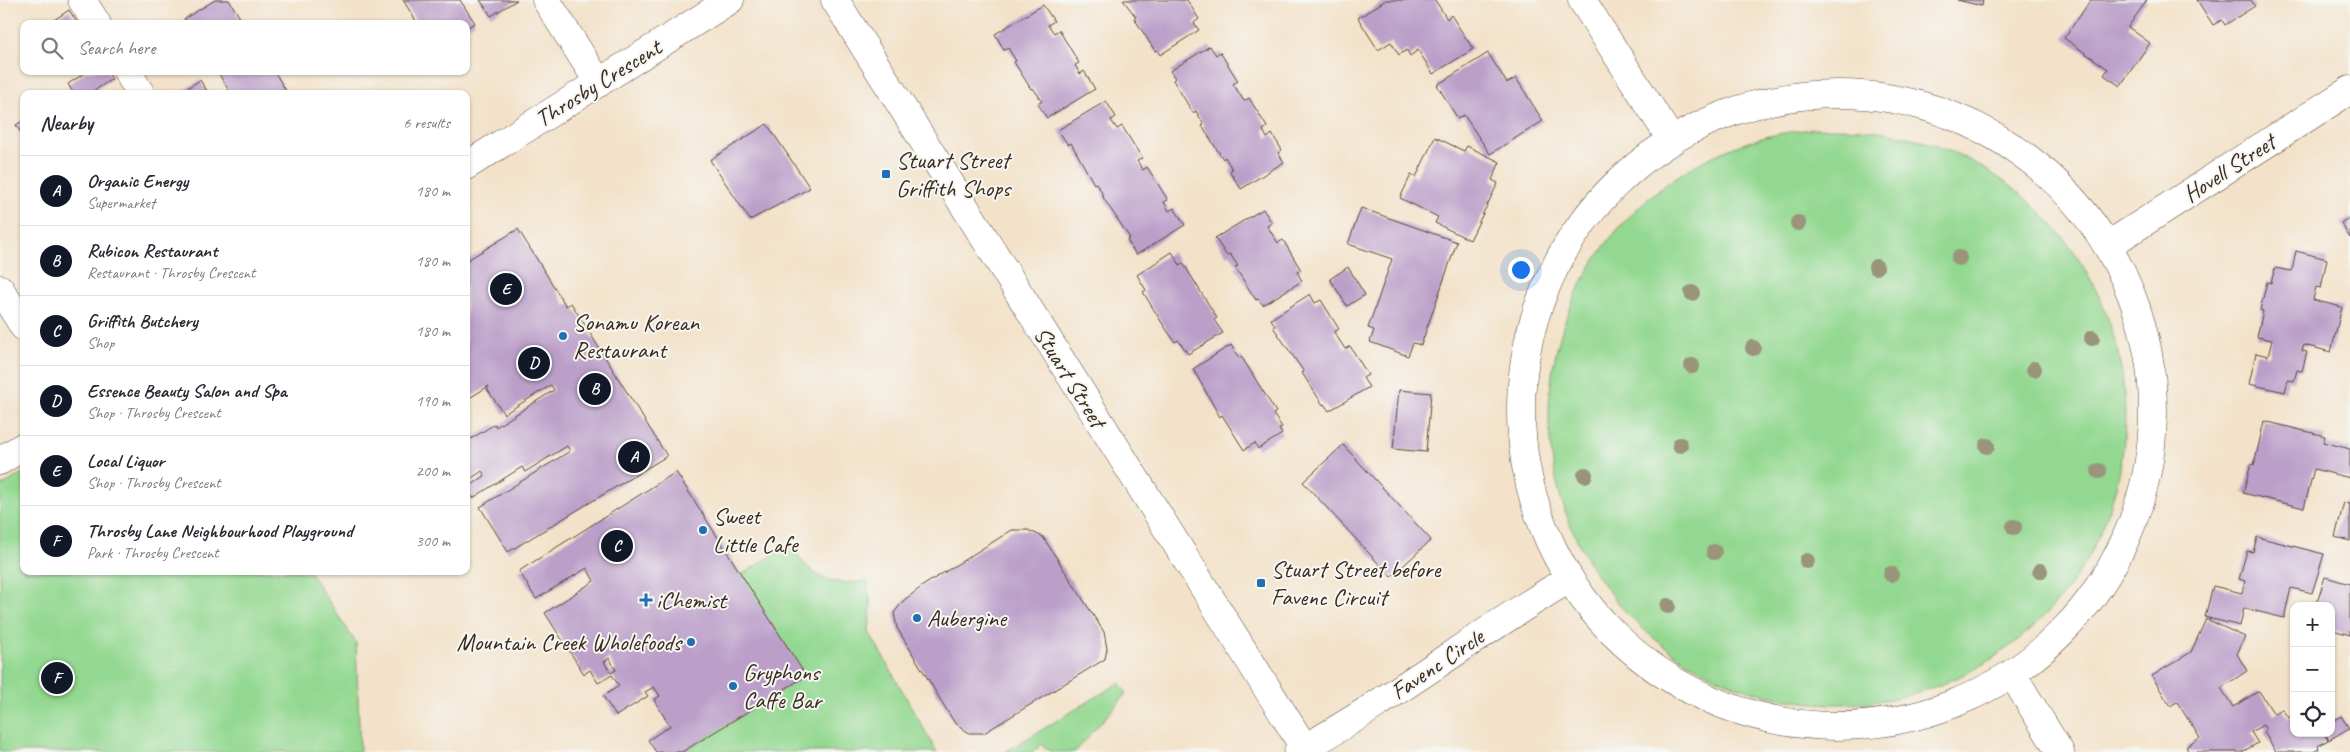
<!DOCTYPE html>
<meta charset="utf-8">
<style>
:root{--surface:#fff;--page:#f2f2f3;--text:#2b2b33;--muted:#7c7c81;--line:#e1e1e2;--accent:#111827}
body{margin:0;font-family:Caveat,sans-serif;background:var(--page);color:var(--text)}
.controls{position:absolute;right:15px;bottom:15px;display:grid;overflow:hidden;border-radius:10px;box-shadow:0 1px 4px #0004}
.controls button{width:45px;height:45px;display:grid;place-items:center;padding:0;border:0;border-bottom:1px solid var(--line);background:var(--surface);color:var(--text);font:25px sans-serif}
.you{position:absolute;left:1520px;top:269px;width:18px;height:18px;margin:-12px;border:4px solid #fff;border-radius:50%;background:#1a73e8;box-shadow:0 0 0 8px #1a73e833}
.badge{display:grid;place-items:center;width:32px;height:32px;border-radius:50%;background:var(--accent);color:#fff;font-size:16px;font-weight:700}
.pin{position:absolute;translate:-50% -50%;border:2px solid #fff;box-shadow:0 1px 5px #0006}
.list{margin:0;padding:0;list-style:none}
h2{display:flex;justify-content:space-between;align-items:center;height:65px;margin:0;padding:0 20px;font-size:21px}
h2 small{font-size:16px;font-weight:400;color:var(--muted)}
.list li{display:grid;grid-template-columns:32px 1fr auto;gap:15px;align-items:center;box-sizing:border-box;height:70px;padding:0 20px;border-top:1px solid var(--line)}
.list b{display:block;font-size:19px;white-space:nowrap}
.list p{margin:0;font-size:16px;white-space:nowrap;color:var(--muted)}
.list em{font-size:16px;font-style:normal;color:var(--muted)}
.icon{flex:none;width:28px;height:28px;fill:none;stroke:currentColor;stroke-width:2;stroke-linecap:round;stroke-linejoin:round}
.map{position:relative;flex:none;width:2350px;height:752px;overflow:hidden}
.search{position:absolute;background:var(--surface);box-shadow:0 1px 4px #0004;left:20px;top:20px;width:450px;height:55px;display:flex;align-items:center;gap:12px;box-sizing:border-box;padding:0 18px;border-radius:10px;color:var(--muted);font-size:19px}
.panel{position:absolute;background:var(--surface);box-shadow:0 1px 4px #0004;left:20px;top:90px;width:450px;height:485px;border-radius:10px}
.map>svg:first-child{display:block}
.green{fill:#93d890;stroke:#678157}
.building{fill:#bb9fc9;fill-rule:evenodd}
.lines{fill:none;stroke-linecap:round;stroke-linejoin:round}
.minor-casing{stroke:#574638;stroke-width:29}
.minor{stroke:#fff;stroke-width:28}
.tree{fill:#9a957a}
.poi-dot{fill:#1f6fb2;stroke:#f6f6f2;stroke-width:2}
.labels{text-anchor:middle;stroke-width:4;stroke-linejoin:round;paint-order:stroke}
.street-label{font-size:24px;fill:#3b2a1e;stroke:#f6f6f2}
.poi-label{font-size:24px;fill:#3b2a1e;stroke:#f6f6f2;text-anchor:start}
</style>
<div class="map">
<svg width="2350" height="752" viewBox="0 0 2350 752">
<rect width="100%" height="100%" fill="#f6f6f2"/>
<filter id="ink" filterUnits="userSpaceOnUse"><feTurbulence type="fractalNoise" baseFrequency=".02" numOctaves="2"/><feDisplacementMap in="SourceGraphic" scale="10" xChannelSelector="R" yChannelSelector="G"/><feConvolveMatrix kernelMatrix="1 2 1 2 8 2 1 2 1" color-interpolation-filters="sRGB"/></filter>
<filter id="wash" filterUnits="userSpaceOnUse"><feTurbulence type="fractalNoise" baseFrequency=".0096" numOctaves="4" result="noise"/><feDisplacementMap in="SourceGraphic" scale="20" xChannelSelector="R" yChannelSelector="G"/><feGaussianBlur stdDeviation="1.12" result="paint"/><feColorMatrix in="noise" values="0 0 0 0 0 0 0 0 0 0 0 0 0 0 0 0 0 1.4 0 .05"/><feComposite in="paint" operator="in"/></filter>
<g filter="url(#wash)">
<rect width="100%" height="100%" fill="#f3e2c9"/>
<path class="green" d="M1549 416a288 288 0 1 1 576 0a288 288 0 1 1-576 0Z
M 24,472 L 24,571 L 309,571 L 356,643 L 360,752 L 0,752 L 0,487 Z
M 791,544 C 810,577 828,587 867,581 L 871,606 L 869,632 L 937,752 L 682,752 L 805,676 L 741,575 Z
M 1119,683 L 1127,693 L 1075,752 L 1051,752 L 1041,744 L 1034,752 L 1005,752 Z"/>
<g id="blocks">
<path class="building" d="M 215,0 L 229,0 L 244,24 L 187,24 L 184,19 Z
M 403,0 L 460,0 L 475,23 L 466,28 L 466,24 L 418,24 Z
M 480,0 L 517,0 L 491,16 Z
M 1123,0 L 1187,0 L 1199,19 L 1194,23 L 1199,30 L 1160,55 L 1157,50 L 1155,51 L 1134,18 L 1136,17 Z
M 1386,0 L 1435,0 L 1447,19 L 1451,15 L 1473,49 L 1433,74 L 1418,50 L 1410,56 L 1407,50 L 1399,55 L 1391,42 L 1378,50 L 1358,18 Z
M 1957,0 L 1983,0 L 1982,6 Z
M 2091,0 L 2147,0 L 2128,27 L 2150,43 L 2120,86 L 2104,75 L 2108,69 L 2064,38 Z
M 2197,0 L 2251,0 L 2255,6 L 2225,25 L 2222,20 L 2213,25 Z
M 1043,5 L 1054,21 L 1048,25 L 1054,33 L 1059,30 L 1079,63 L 1075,65 L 1080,74 L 1084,71 L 1095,89 L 1047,118 L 1038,104 L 1042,101 L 1033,88 L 1031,89 L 1014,62 L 1016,61 L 1008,48 L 1004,50 L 995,34 Z
M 69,10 L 78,24 L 48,24 Z
M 1210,46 L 1216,55 L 1220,52 L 1238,81 L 1233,84 L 1244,101 L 1249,98 L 1267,127 L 1263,130 L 1267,138 L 1272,134 L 1282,150 L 1278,153 L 1284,162 L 1241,189 L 1230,172 L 1232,169 L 1225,157 L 1223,159 L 1202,126 L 1204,125 L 1196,111 L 1193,113 L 1173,80 L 1175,78 L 1170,71 Z
M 1488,53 L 1507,83 L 1516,78 L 1543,121 L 1490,154 L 1464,115 L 1458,119 L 1437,85 Z
M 88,71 L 107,71 L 112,79 L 89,94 L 74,94 L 68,84 Z
M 217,71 L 274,71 L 288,94 L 231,94 Z
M 200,80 L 209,94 L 178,94 Z
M 1106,101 L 1116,117 L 1111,120 L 1117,129 L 1122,126 L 1142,158 L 1137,161 L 1143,170 L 1147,167 L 1168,200 L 1164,202 L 1169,211 L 1174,208 L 1185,225 L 1136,255 L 1127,240 L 1130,238 L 1104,199 L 1101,191 L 1096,183 L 1094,184 L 1071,143 L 1068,145 L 1058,130 Z
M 24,120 L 24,138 L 16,125 Z
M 767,124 L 810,188 L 750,220 L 710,160 Z
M 1435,137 L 1464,151 L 1467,146 L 1500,162 L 1492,180 L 1498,183 L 1470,240 L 1435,223 L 1438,217 L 1400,198 L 1411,175 L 1416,177 Z
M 1361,208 L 1457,242 L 1421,345 L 1413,343 L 1408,356 L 1370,342 L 1374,330 L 1368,328 L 1392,259 L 1348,244 Z
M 1263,209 L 1272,223 L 1267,226 L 1278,243 L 1283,240 L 1301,270 L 1297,272 L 1302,281 L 1263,305 L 1258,299 L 1256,300 L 1235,267 L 1238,266 L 1230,254 L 1227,256 L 1215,238 Z
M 2350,217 L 2350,238 L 2341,223 Z
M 518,229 L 566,306 L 571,303 L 667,456 L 508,552 L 480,507 L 570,451 L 567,446 L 525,472 L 522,467 L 473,498 L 467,488 L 485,476 L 482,471 L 469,480 L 466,476 L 466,442 L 495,424 L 496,427 L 554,390 L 551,385 L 504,414 L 487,389 L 489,386 L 466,400 L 466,261 Z
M 2296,251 L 2327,259 L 2321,288 L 2316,287 L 2313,300 L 2342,307 L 2331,352 L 2304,345 L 2302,351 L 2307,352 L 2302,371 L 2297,370 L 2294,381 L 2288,380 L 2285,392 L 2249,384 L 2256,353 L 2268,356 L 2272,340 L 2257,337 L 2263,311 L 2260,310 L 2267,282 L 2271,283 L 2275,268 L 2292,271 Z
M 1172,252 L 1180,265 L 1183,263 L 1217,318 L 1214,320 L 1223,333 L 1188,354 L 1178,340 L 1175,342 L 1162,323 L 1143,292 L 1146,290 L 1137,275 Z
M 1348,267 L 1365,295 L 1347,306 L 1330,279 Z
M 1310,294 L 1315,303 L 1321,300 L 1339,329 L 1334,332 L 1345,349 L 1350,346 L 1368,375 L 1363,378 L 1369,387 L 1329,411 L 1324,404 L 1323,405 L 1302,373 L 1304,372 L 1273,327 L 1275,326 L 1271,319 Z
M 1231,345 L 1239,358 L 1241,356 L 1276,412 L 1273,414 L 1282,427 L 1279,429 L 1282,434 L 1258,449 L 1255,443 L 1244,450 L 1222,415 L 1220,417 L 1193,369 Z
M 1399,390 L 1431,393 L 1426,452 L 1393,449 Z
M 2264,421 L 2325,436 L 2323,442 L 2350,449 L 2350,478 L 2314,469 L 2304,508 L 2243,493 L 2251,464 L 2254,465 Z
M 1343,445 L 1431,540 L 1391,577 L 1303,482 Z
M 676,472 L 806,676 L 682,752 L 656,752 L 648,740 L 670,726 L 654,700 L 660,696 L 654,687 L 645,692 L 648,696 L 616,716 L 603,696 L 619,686 L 612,675 L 598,683 L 590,670 L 584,674 L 545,613 L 594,581 L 587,568 L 536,599 L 519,571 ZM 609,658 L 616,670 L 611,673 L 604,662 Z
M 2344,502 L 2350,504 L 2350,541 L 2335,537 Z
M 1012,530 L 1028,530 L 1043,537 L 1104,632 L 1107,649 L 1105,659 L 984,733 L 969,733 L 954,722 L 897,628 L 894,613 L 903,601 L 924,585 Z
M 2257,537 L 2324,554 L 2312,593 L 2291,588 L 2284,618 L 2244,608 L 2240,626 L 2205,617 L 2213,586 L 2242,593 L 2245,581 L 2239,579 L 2247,551 L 2253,552 Z
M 2325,577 L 2350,584 L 2350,635 L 2333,630 L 2331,606 L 2316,606 Z
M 2206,619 L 2245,637 L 2237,654 L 2247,671 L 2221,688 L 2233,707 L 2259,691 L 2274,714 L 2282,709 L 2288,718 L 2294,715 L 2294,733 L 2323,733 L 2328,740 L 2318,746 L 2319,749 L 2313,752 L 2276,752 L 2264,732 L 2266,730 L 2263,725 L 2251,732 L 2258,743 L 2242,752 L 2189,752 L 2186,747 L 2200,738 L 2177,702 L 2170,706 L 2152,676 L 2191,652 Z
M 2341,716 L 2349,728 L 2329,740 L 2325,733 L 2331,733 L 2331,722 Z"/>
</g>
</g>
<g filter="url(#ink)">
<use href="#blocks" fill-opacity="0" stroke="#574638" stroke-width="1"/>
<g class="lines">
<defs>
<path id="minor" d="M 82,0 L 97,24
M 546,0 L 599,83
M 835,0 L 1307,752
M 1582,0 L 1672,141
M 127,71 L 141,94
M1521 410a316 316 0 1 1 632 0a316 316 0 1 1-632 0Z
M 466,166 L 730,0
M 2107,246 L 2350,90
M 0,289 L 24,327
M 0,461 L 24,446
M 2012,674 L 2060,752
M 1298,752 C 1392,699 1477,634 1569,579"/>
</defs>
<use href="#minor" class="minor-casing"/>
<use href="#minor" class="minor"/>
</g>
<g class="tree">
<circle cx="1798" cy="223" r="8"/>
<circle cx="1959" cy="258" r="8"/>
<circle cx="1876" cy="267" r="8"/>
<circle cx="1692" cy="293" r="8"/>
<circle cx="2092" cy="338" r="8"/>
<circle cx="1753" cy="348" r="8"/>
<circle cx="1692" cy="366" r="8"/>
<circle cx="2034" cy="369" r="8"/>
<circle cx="1680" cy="445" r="8"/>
<circle cx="1987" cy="446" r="8"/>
<circle cx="2099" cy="471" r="8"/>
<circle cx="1585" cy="475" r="8"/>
<circle cx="2014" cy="527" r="8"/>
<circle cx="1714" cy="552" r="8"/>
<circle cx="1807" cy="561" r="8"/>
<circle cx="2040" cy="571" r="8"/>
<circle cx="1891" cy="574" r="8"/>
<circle cx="1668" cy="606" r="8"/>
</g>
</g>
<g class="poi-dot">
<rect x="881" y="169" width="10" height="10" rx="2.5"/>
<circle cx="563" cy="336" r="5"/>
<circle cx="703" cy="530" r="5"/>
<rect x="1256" y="578" width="10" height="10" rx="2.5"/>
<path d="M643.5 592.5h5v5h5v5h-5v5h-5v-5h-5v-5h5z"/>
<circle cx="917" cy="618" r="5"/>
<circle cx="691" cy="642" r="5"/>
<circle cx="733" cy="686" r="5"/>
</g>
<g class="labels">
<g class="street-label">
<text transform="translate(598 83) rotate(-32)" y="8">Throsby Crescent</text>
<text transform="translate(2229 168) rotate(-33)" y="8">Hovell Street</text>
<text transform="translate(1070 377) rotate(58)" y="8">Stuart Street</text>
<text transform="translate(1437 664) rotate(-34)" y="8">Favenc Circle</text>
</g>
<g class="poi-label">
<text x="896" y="168">Stuart Street<tspan x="896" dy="28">Griffith Shops</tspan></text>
<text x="573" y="330">Sonamu Korean<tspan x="573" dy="28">Restaurant</tspan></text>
<text x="713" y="524">Sweet<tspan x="713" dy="28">Little Cafe</tspan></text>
<text x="1271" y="577">Stuart Street before<tspan x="1271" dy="28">Favenc Circuit</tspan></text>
<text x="656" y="608">iChemist</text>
<text x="927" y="626">Aubergine</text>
<text x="681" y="650" text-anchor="end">Mountain Creek Wholefoods</text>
<text x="743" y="680">Gryphons<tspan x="743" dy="28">Caffe Bar</tspan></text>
</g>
</g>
</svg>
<div class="controls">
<button>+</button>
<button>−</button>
<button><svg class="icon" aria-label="locate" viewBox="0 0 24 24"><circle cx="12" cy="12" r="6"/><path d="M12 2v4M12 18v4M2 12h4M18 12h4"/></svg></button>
</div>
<div class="you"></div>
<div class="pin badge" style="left:634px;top:457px">A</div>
<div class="pin badge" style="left:595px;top:389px">B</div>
<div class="pin badge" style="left:617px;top:546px">C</div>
<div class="pin badge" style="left:534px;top:363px">D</div>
<div class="pin badge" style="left:506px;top:289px">E</div>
<div class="pin badge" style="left:57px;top:678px">F</div>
<div class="search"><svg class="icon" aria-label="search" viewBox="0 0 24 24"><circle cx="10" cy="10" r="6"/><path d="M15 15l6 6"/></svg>Search here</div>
<section class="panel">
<h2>Nearby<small>6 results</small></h2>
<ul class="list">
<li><span class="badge">A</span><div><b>Organic Energy</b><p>Supermarket</p></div><em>180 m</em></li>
<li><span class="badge">B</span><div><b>Rubicon Restaurant</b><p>Restaurant · Throsby Crescent</p></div><em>180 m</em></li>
<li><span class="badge">C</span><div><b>Griffith Butchery</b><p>Shop</p></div><em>180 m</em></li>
<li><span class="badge">D</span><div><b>Essence Beauty Salon and Spa</b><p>Shop · Throsby Crescent</p></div><em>190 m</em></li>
<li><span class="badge">E</span><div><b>Local Liquor</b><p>Shop · Throsby Crescent</p></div><em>200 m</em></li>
<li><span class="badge">F</span><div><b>Throsby Lane Neighbourhood Playground</b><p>Park · Throsby Crescent</p></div><em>300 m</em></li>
</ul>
</section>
</div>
